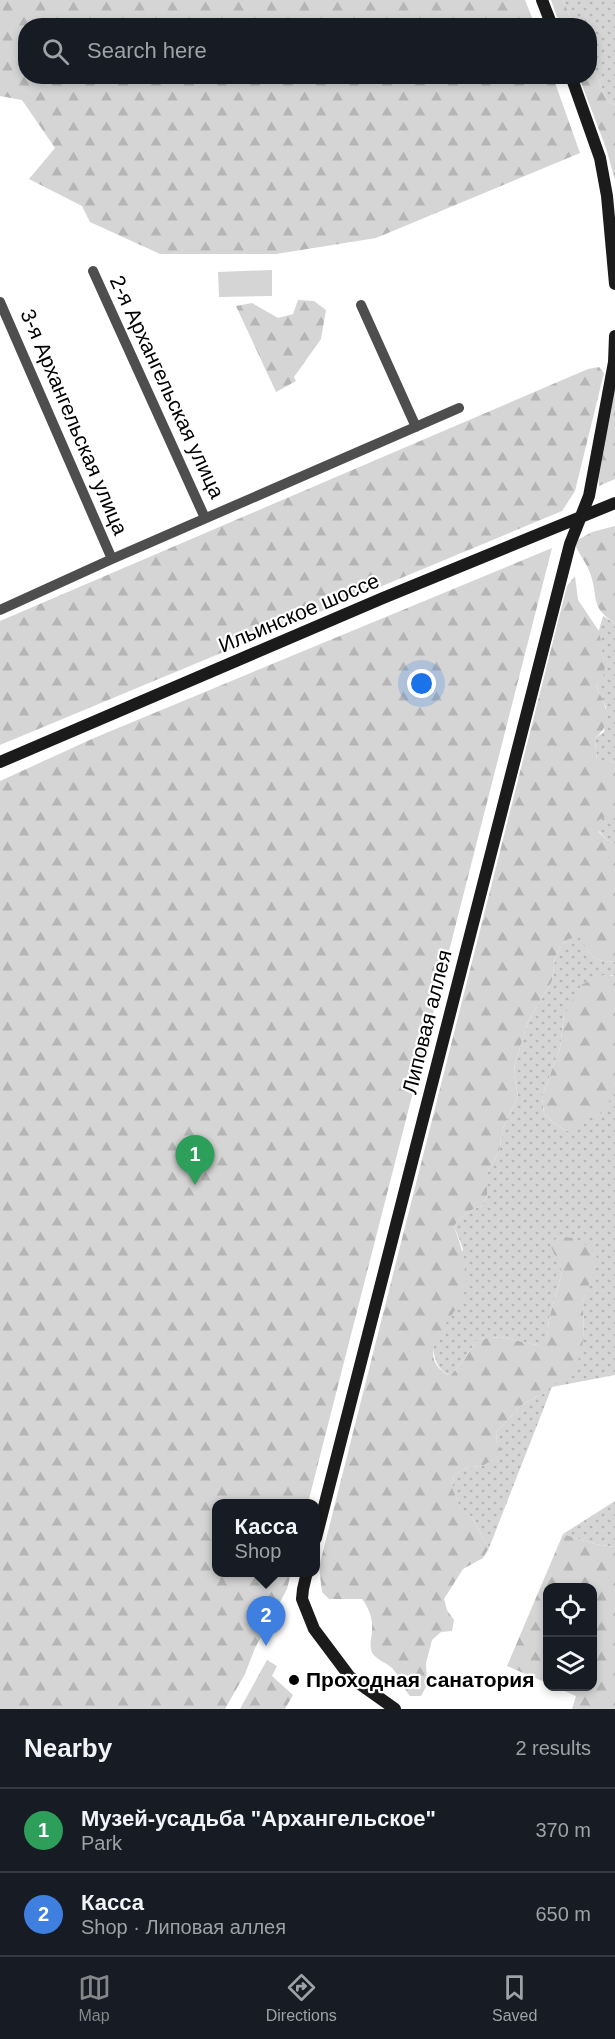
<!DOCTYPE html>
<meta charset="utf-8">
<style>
:root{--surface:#171b24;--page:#20242c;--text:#f1f3f6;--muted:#9ea1a6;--line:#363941;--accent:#858687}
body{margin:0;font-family:Arial,sans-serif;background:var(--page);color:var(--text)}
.controls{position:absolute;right:18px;bottom:18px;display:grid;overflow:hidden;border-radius:12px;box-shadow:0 3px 9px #0003}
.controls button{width:54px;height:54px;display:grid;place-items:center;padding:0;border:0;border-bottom:2px solid var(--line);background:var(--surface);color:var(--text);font:30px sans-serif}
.you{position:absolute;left:422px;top:684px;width:21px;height:21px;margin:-15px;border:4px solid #fff;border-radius:50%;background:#1a73e8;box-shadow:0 0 0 9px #1a73e833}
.badge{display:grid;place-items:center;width:39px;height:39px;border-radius:50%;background:var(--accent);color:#fff;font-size:20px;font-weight:700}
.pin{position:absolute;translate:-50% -50px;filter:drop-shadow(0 2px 3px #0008)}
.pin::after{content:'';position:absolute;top:32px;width:21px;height:18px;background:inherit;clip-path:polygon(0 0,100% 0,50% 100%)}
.popup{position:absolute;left:212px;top:1499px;width:108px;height:78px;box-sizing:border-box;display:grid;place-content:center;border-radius:12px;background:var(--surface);filter:drop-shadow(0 2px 4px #0005);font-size:20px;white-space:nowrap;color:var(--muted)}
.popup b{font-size:22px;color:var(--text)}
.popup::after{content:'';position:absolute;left:50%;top:100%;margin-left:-12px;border:12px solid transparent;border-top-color:var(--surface)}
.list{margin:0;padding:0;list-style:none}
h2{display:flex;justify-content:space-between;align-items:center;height:78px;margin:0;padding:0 24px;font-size:26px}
h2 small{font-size:20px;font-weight:400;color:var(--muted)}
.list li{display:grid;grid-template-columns:39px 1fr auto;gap:18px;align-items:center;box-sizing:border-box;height:84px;padding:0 24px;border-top:2px solid var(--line)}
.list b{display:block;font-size:22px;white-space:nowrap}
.list p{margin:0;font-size:20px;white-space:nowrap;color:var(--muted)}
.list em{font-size:20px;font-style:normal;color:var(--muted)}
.icon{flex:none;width:33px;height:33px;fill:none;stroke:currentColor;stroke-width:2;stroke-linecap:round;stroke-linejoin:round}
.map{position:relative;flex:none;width:615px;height:1709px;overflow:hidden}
.search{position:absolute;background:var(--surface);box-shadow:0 3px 9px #0003;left:18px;right:18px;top:18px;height:66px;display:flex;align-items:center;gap:15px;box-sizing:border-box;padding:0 21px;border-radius:24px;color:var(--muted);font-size:22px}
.sheet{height:246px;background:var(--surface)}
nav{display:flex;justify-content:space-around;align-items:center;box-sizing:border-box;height:84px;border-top:2px solid var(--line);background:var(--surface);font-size:16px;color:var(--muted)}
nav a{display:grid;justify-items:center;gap:3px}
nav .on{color:var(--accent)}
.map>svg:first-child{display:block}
.grass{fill:url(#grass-dots)}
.forest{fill:url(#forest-firs)}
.garden{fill:#d5d5d5}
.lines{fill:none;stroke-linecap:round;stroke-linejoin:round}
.street{stroke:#4e4e4e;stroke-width:10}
.secondary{stroke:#1b1b1b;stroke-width:12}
.poi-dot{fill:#000;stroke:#fff;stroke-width:2}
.labels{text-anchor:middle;stroke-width:4.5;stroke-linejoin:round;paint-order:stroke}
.street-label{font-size:21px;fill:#000;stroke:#fff}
.poi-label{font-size:21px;font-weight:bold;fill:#000;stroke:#fff;text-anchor:start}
</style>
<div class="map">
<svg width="615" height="1709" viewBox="0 0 615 1709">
<defs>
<pattern id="grass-dots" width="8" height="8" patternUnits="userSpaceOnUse" patternTransform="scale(1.5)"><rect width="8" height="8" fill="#d5d5d5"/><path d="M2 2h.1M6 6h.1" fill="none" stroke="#b5b5b5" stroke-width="1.8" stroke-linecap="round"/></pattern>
<pattern id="forest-firs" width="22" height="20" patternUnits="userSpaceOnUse" patternTransform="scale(1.5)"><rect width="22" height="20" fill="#d5d5d5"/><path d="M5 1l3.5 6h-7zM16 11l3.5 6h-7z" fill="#b5b5b5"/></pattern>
</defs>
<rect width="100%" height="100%" fill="#fff"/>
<path class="grass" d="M 563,0 L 615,0 L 615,105 L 607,100 L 590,61 L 590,26 L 574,25 Z
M 603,616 L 615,623 L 615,763 L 609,761 L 597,761 L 595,738 L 604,732 L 606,707 L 596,686 C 613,664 598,653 599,630 C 600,626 602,620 603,616 Z
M 609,814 L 615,814 L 615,844 L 607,840 L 599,831 L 599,820 Z
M 580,937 C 591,955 593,963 615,961 L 615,976 L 611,975 L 564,1015 L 560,1048 L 542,1097 L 544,1113 L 556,1125 L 567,1131 L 584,1119 L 601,1114 L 615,1083 L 615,1375 L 552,1387 L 489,1548 L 472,1517 L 461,1511 L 452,1487 L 454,1476 L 463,1469 L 484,1465 L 503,1453 L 497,1443 L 496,1432 L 523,1404 L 544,1393 L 584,1338 L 583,1302 L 597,1259 L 562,1272 L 549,1319 L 547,1342 L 536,1345 L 501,1337 L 478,1339 L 465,1358 L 450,1376 C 438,1369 435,1362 433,1348 L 463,1249 L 454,1226 C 462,1215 469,1210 482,1206 L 487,1196 L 487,1173 L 499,1152 L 503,1128 L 518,1096 L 514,1074 L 515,1063 L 528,1022 L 552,981 L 555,958 L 560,947 L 568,939 Z
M 615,1501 L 615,1547 L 595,1544 L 563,1534 Z"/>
<path class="forest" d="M 0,0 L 525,0 L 535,25 L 26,26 L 26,76 L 553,77 L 580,153 L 376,238 L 276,254 L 160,254 L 90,222 L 82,206 L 29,179 L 55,148 L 22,100 L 0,96 Z
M 551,0 L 563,0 L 574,25 L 560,25 Z
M 590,61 L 607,100 L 615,105 L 615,180 L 606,148 L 579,77 L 590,76 Z
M 298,300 L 314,301 L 326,310 L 321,339 L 294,377 L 296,381 L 276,392 L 236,306 L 252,303 L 278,318 L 293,314 Z
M 599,367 L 604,373 L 575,491 L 562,511 L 0,745 L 0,621 L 588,369 Z
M 615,379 L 615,479 L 599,486 L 598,475 Z
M 615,526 L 615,623 C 589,607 599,597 590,573 C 586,562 578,553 574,542 L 592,532 Z
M 552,548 L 308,1503 L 216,1504 L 216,1572 L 291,1573 L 287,1589 L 255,1648 L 245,1674 L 225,1709 L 0,1709 L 0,781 L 94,738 Z
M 575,576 L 578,600 L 599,631 L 605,666 L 603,677 L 596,686 C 606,706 615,722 595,738 L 597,761 L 609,761 L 615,763 L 615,814 L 609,815 L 599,820 L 599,832 L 607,840 L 615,844 L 615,961 C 593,963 591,955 580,938 L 568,939 L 560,947 L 555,958 L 552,981 L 528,1022 L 515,1063 L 514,1074 L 518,1096 L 503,1128 L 499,1152 L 487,1173 L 487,1196 L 482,1206 C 469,1210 462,1215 454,1226 C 460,1244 468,1265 466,1285 C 464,1314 405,1352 450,1376 L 465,1358 L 478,1339 L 501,1337 L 536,1345 L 547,1341 L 549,1319 L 562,1272 L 549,1242 C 568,1231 587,1240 598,1259 L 583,1302 L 584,1338 L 578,1361 L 571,1371 L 544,1393 L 523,1404 L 496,1432 L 497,1443 L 504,1453 L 484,1465 L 463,1469 L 454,1476 L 452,1487 L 461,1510 L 472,1517 L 489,1548 L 483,1558 L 463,1569 L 444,1599 L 447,1610 L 454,1620 L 452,1631 L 441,1632 L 432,1640 L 426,1663 L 427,1685 L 421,1696 L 410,1696 C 402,1687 400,1676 392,1668 C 387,1663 377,1660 373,1654 C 368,1646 372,1638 372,1630 C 373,1619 369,1608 362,1599 L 329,1599 L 322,1592 L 319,1567 L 567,586 Z
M 603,975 L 615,976 L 615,1083 L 610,1100 L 601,1114 C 589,1118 580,1119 574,1131 L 567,1131 L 556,1125 L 544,1113 L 542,1097 L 560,1048 L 564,1015 L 581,985 Z
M 563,1534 L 595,1544 L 615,1547 L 615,1709 L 572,1709 L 576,1696 L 555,1687 L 592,1686 L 592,1588 L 548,1588 L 547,1683 L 507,1666 Z
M 267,1660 L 277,1666 L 272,1676 L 293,1695 L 285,1709 L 240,1709 Z"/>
<path class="garden" d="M 272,270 L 272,296 L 219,297 L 218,272 Z"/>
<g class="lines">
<path class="street" d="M 93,271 L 205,518
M 0,302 L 112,559
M 361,305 L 416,427
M 0,610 L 112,559 L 459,408"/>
<path class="secondary" d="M 542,0 L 552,26
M 571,76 L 600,158 L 607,196 L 615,284
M 0,762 L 383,598 L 615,503
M 316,1538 L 570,544 L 589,496 L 614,362 L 615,336
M 307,1572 L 303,1589 L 302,1599 L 314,1629 L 350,1677 L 395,1709"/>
</g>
<circle class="poi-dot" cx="294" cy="1680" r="6"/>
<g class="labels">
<g class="street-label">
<text transform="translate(167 387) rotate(65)" y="7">2-я Архангельская улица</text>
<text transform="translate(74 422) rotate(67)" y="7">3-я Архангельская улица</text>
<text transform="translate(299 613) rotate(-23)" y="7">Ильинское шоссе</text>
<text transform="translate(427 1022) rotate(-76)" y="7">Липовая аллея</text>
</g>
<g class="poi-label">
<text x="306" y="1687">Проходная санатория</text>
</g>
</g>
</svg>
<div class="controls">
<button><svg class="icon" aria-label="locate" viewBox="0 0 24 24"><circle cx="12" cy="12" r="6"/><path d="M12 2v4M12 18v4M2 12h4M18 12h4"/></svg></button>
<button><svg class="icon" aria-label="layers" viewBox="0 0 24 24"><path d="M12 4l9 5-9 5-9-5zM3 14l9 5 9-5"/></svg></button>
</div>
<div class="you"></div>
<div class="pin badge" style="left:195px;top:1185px;background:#2e9e5b">1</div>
<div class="pin badge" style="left:266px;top:1646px;background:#3f7fe0">2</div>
<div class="popup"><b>Касса</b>Shop</div>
<div class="search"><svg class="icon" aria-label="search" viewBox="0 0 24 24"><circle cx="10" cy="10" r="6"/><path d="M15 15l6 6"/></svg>Search here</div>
</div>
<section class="sheet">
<h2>Nearby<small>2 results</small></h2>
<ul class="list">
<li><span class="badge" style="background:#2e9e5b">1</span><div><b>Музей-усадьба &quot;Архангельское&quot;</b><p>Park</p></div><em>370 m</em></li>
<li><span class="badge" style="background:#3f7fe0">2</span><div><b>Касса</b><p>Shop · Липовая аллея</p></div><em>650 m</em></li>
</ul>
</section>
<nav>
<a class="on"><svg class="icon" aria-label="map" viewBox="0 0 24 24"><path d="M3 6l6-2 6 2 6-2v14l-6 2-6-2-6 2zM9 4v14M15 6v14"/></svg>Map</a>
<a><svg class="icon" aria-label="directions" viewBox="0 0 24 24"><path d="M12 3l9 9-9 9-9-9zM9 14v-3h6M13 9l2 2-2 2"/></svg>Directions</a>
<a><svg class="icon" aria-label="saved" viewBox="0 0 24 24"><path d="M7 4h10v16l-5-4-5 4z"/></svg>Saved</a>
</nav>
